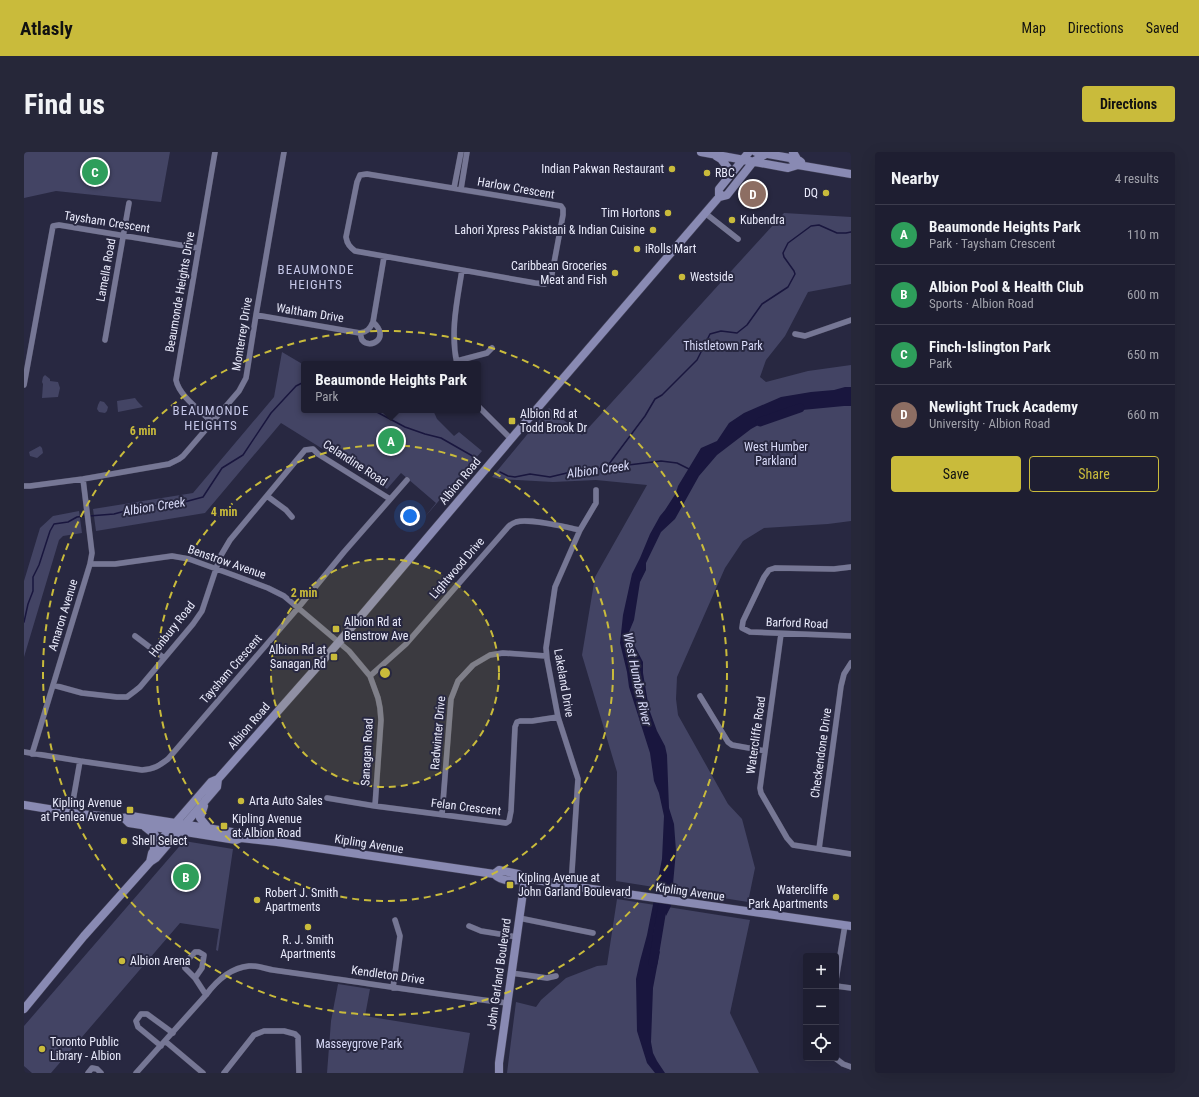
<!DOCTYPE html>
<meta charset="utf-8">
<style>
:root{--surface:#1e1e31;--page:#262739;--text:#f1f3f6;--muted:#a1a2ab;--line:#3c3c4d;--accent:#c9bb3b}
body{margin:0;font-family:"Roboto Condensed",sans-serif;background:var(--page);color:var(--text)}
.controls{position:absolute;right:12px;bottom:12px;display:grid;overflow:hidden;border-radius:4px;box-shadow:0 4px 16px #0002}
.controls button{width:36px;height:36px;display:grid;place-items:center;padding:0;border:0;border-bottom:1px solid var(--line);background:var(--surface);color:var(--text);font:20px sans-serif}
.you{position:absolute;left:386px;top:364px;width:14px;height:14px;margin:-10px;border:3px solid #fff;border-radius:50%;background:#1a73e8;box-shadow:0 0 0 6px #1a73e833}
.badge{display:grid;place-items:center;width:26px;height:26px;border-radius:50%;background:var(--accent);color:#fff;font-size:13px;font-weight:700}
.pin{position:absolute;translate:-50% -50%;border:2px solid #fff;box-shadow:0 1px 4px #0006}
.popup{position:absolute;left:277px;top:209px;width:180px;height:52px;box-sizing:border-box;display:grid;place-content:center;border-radius:4px;background:var(--surface);filter:drop-shadow(0 1px 3px #0005);font-size:13px;white-space:nowrap;color:var(--muted)}
.popup b{font-size:15px;color:var(--text)}
.popup::after{content:'';position:absolute;left:50%;top:100%;margin-left:-8px;border:8px solid transparent;border-top-color:var(--surface)}
.list{margin:0;padding:0;list-style:none}
h2{display:flex;justify-content:space-between;align-items:center;height:52px;margin:0;padding:0 16px;font-size:17px}
h2 small{font-size:13px;font-weight:400;color:var(--muted)}
.list li{display:grid;grid-template-columns:26px 1fr auto;gap:12px;align-items:center;box-sizing:border-box;height:60px;padding:0 16px;border-top:1px solid var(--line)}
.list b{display:block;font-size:15px;white-space:nowrap}
.list p{margin:0;font-size:13px;white-space:nowrap;color:var(--muted)}
.list em{font-size:13px;font-style:normal;color:var(--muted)}
.actions{display:flex;gap:8px;padding:12px 16px}
.actions a{flex:1;padding:9px 0;border:1px solid var(--accent);border-radius:4px;text-align:center;font-size:14px;color:var(--accent)}
.actions .main{background:var(--accent);color:#111}
.icon{flex:none;width:22px;height:22px;fill:none;stroke:currentColor;stroke-width:2;stroke-linecap:round;stroke-linejoin:round}
.map{position:relative;flex:none;width:827px;height:921px;overflow:hidden;border-radius:4px}
header{display:flex;align-items:center;gap:24px;box-sizing:border-box;height:56px;padding:0 20px;background:var(--accent);color:#111}
header strong{font-size:19px}
nav{display:flex;gap:22px;margin-inline-start:auto;font-size:14px}
.intro{display:flex;align-items:center;justify-content:space-between;box-sizing:border-box;height:96px;padding:0 24px}
h1{margin:0;font-size:28px}
.button{padding:10px 18px;border-radius:4px;background:var(--accent);color:#111;font-size:14px;font-weight:700}
main{display:flex;gap:24px;padding:0 24px}
aside{flex:1;background:var(--surface);border-radius:4px;box-shadow:0 4px 16px #0002}
.map>svg:first-child{display:block}
.green{fill:#434464}
.water{fill:#19163e}
.lines{fill:none;stroke-linecap:round;stroke-linejoin:round}
.stream{stroke:#19163e;stroke-width:1.5}
.river{stroke:#19163e;stroke-width:9}
.street-casing{stroke:#45445a;stroke-width:6}
.secondary-casing{stroke:#45445a;stroke-width:9}
.street{stroke:#767795;stroke-width:5.5}
.secondary{stroke:#898ab3;stroke-width:8}
.ring{fill:none;stroke:#c9bb3b;stroke-width:2;stroke-dasharray:7 5}
.poi-dot{fill:#c9bb3b;stroke:#282841;stroke-width:1.5}
.labels{text-anchor:middle;stroke-width:4;stroke-linejoin:round;paint-order:stroke}
.poi-label{font-size:12px;fill:#e9eafb;stroke:#282841;text-anchor:start}
.street-label{font-size:12px;fill:#e9eafb;stroke:#282841}
.park-label{font-size:12px;fill:#d9dbf9;stroke:#282841}
.neighbourhood-label{font-size:13px;letter-spacing:1px;fill:#c5c7e8;stroke:#282841}
.water-label{font-size:13px;font-style:italic;fill:#d9dbf9;stroke:#282841}
.centre{fill:#c9bb3b;stroke:#282841;stroke-width:2}
.ring-label{font-size:12px;text-anchor:middle;font-weight:bold;fill:#c9bb3b;stroke:#282841;stroke-width:4;stroke-linejoin:round;paint-order:stroke}
</style>
<header>
<strong>Atlasly</strong>
<nav><a>Map</a><a>Directions</a><a>Saved</a></nav>
</header>
<div class="intro"><h1>Find us</h1><a class="button">Directions</a></div>
<main>
<div class="map">
<svg width="827" height="921" viewBox="0 0 827 921">
<rect width="100%" height="100%" fill="#282841"/>
<path class="green" d="M 0,0 L 146,0 L 137,50 L 32,39 L 0,46 Z
M 760,61 L 827,65 L 827,132 L 784,140 L 761,184 L 742,208 L 736,225 L 742,230 L 784,219 L 827,213 L 827,369 L 804,372 L 740,376 L 719,389 L 701,416 L 653,525 L 652,547 L 654,563 L 704,652 L 718,667 L 731,716 L 724,750 L 592,729 L 593,620 L 558,503 L 571,425 L 623,333 L 572,328 L 529,330 L 476,327 L 468,325 L 525,256 L 558,283 Z
M 258,200 L 280,213 L 280,258 L 409,258 L 413,267 L 430,284 L 435,280 L 458,299 L 400,366 L 412,351 L 377,321 L 363,337 L 257,271 L 181,361 L 72,379 L 69,357 L 169,341 L 250,245 Z
M 21,223 L 26,227 L 26,229 L 34,230 L 36,236 L 34,245 L 18,246 L 19,232 L 18,230 L 19,225 Z
M 111,246 L 114,250 L 119,255 L 94,260 L 93,249 Z
M 76,249 L 80,250 L 84,255 L 83,259 L 81,261 L 75,260 L 73,257 L 74,253 Z
M 16,294 L 18,296 L 19,301 L 13,306 L 6,304 L 5,300 Z
M 55,359 L 58,381 L 39,384 L 35,388 L 0,505 L 0,429 L 16,376 L 29,364 Z
M 160,689 L 209,697 L 194,799 L 192,798 L 195,777 L 156,771 L 27,921 L 8,921 L 0,914 L 0,874 Z
M 593,747 L 726,768 L 706,861 L 735,921 L 483,921 L 492,850 L 512,855 L 517,848 L 542,826 L 573,814 L 583,813 Z
M 314,832 L 346,837 L 341,864 L 446,881 L 439,921 L 303,921 L 307,869 Z"/>
<path class="water" d="M 821,235 L 827,235 L 827,254 L 820,254 L 757,260 L 727,277 L 693,303 L 675,324 L 651,367 L 637,380 L 622,411 L 622,418 L 616,430 L 610,468 L 605,480 L 606,485 L 619,510 L 619,521 L 625,557 L 633,579 L 641,594 L 643,603 L 645,656 L 650,672 L 652,699 L 647,754 L 642,764 L 639,756 C 631,767 628,785 630,798 L 633,801 L 636,799 L 629,836 L 627,890 L 629,901 L 633,909 L 641,921 L 631,921 L 623,911 L 613,879 L 612,827 L 616,809 L 623,783 L 638,707 L 640,664 L 635,641 L 630,629 L 626,601 L 605,535 L 603,520 L 596,491 L 599,463 L 608,422 L 616,406 L 626,382 L 636,364 L 641,358 L 652,341 L 654,334 L 677,296 L 693,289 L 705,271 L 720,261 L 757,245 L 787,240 L 810,238 Z"/>
<g class="lines">
<path class="stream" d="M 349,258 L 381,275 L 401,282 L 417,286 L 452,306
M 582,316 L 621,264 L 631,247 L 638,243 L 673,208 L 686,182 L 697,179 L 713,181 L 723,173 L 738,152 L 764,135 L 771,122 L 770,119 L 760,105 L 759,101 L 764,91 L 787,74 L 795,73 L 813,81 L 822,81 L 827,80
M 476,320 L 484,324 L 491,325 L 506,322 L 526,325 L 547,320 L 637,309 L 653,311 L 665,317
M 65,364 L 90,362 L 116,355 L 153,352 L 179,345 L 198,316 L 219,303 L 247,261 L 272,234 L 280,230
M 0,470 L 4,452 L 9,439 L 9,425 L 15,413 L 26,379 L 30,372 L 44,370 L 53,365 L 61,364"/>
<path class="river" d="M 736,270 L 776,256
M 629,811 L 640,745"/>
<defs>
<path id="street" d="M 343,22 L 537,54 L 539,57 L 539,63 L 527,127 L 521,132 L 511,131 L 331,99 C 326,95 323,92 322,85 L 333,30 L 336,23 Z
M 430,36 L 437,0
M 437,37 L 443,0
M 681,61 L 714,87
M 232,163 L 330,180 L 336,181 C 337,183 337,186 338,188 C 346,198 367,186 349,170 L 360,105
M 336,181 C 343,180 346,177 349,170
M 771,182 L 781,184 L 827,168
M 81,188 L 105,51
M 433,209 L 463,201 L 468,196
M 433,212 C 426,179 433,150 438,118
M 0,233 L 29,74 L 35,73 L 174,96
M 454,254 L 487,287
M 188,270 C 177,259 155,244 152,228 L 191,0
M 0,334 L 6,334 L 59,327 L 145,312 L 155,307 L 159,304 L 215,239 L 222,226 L 232,163 L 260,0
M 243,344 L 262,358 L 268,365
M 66,412 L 91,412 L 148,404 L 165,407 L 212,424 L 244,436 L 260,444 L 325,499 L 346,524 L 354,546 L 356,556 L 357,568 L 351,654
M 827,415 L 810,417 L 751,416 L 745,418 L 740,425 L 719,469 L 718,476 L 726,480 L 827,484
M 757,482 L 736,636 L 737,641 L 763,686 L 769,693 L 827,702
M 111,484 L 140,506
M 346,524 L 382,492 L 484,375 C 486,373 489,371 492,370 C 506,366 541,375 556,378
M 29,533 L 58,541 L 93,545 L 103,545 L 111,539 L 116,535 L 169,472 L 178,459 L 196,405 L 206,388 L 281,298 L 289,297 L 294,302 L 366,347
M 676,544 L 704,590 L 708,593 L 741,599
M 0,600 L 56,609 L 118,618 C 130,617 135,614 144,607 L 274,456 L 320,400 L 383,328
M 8,602 L 66,412 L 68,401 L 59,327
M 303,646 L 351,654 L 482,671 L 485,669 L 487,659 L 491,575 L 493,570 L 496,569 L 508,569 L 534,565
M 47,660 L 56,609
M 418,663 L 427,547 L 434,529 L 449,513 L 466,503 L 479,501 L 522,504
M 795,697 L 817,534 L 820,522 L 827,511
M 547,734 L 554,627 L 534,565 L 523,507 L 522,496 L 531,435 L 556,378 L 572,351 L 572,338
M 495,766 L 569,781
M 445,774 L 457,779 L 493,785
M 487,821 L 523,826 L 532,824
M 171,826 L 178,816 L 180,803 L 175,800 L 171,800 L 160,812 L 161,816 L 171,826 L 182,843
M 812,828 L 821,773
M 812,834 L 827,836
M 369,836 L 376,784 L 371,768
M 141,889 L 179,921
M 137,894 L 114,875 L 112,869 L 117,862 L 123,862 L 149,881
M 811,906 L 819,912 L 827,915
M 64,921 L 68,916 L 73,917 L 77,921
M 112,921 L 182,843 C 193,828 206,816 225,814 C 233,813 242,817 249,818 C 263,820 277,822 291,824 C 355,833 419,843 483,851
M 200,921 L 230,883 L 240,879 L 260,879 L 271,882 L 274,885 L 275,921"/>
<path id="secondary" d="M 677,0 L 764,16 L 774,13 L 827,22
M 732,0 L 766,6 L 774,13
M 769,0 L 773,7 L 777,10
M 692,4 L 697,7 L 704,16 L 703,25
M 695,45 L 695,37 L 725,0
M 0,653 L 55,662 L 100,666 L 107,664 L 214,681 L 217,686
M 180,654 L 176,666 L 185,677
M 100,666 L 105,671 L 212,688 L 217,686 L 253,690 L 470,722 L 475,718 L 494,722 L 501,726 L 547,734 L 827,774
M 121,675 L 131,683 L 132,691 L 130,696
M 126,710 L 128,701 L 141,683 L 187,630 L 194,627 L 315,490 L 493,280 L 695,45 L 703,43 L 729,10 L 745,0
M 470,722 C 478,730 491,730 501,726
M 0,857 L 60,784 L 126,710 L 132,706 L 193,635 L 194,627
M 475,921 L 475,911 L 501,726"/>
</defs>
<use href="#street" class="street-casing"/>
<use href="#secondary" class="secondary-casing"/>
<use href="#street" class="street"/>
<use href="#secondary" class="secondary"/>
</g>
<circle cx="361" cy="521" r="114" fill="#c9bb3b" fill-opacity=".12"/>
<g class="ring">
<circle cx="361" cy="521" r="114"/>
<circle cx="361" cy="521" r="228"/>
<circle cx="361" cy="521" r="342"/>
</g>
<g class="poi-dot">
<circle cx="648" cy="17" r="4"/>
<circle cx="683" cy="21" r="4"/>
<circle cx="802" cy="41" r="4"/>
<circle cx="644" cy="61" r="4"/>
<circle cx="708" cy="68" r="4"/>
<circle cx="629" cy="78" r="4"/>
<circle cx="613" cy="97" r="4"/>
<circle cx="591" cy="121" r="4"/>
<circle cx="658" cy="125" r="4"/>
<rect x="484" y="265" width="8" height="8" rx="2"/>
<rect x="308" y="473" width="8" height="8" rx="2"/>
<rect x="306" y="501" width="8" height="8" rx="2"/>
<circle cx="217" cy="649" r="4"/>
<rect x="102" y="654" width="8" height="8" rx="2"/>
<rect x="196" y="670" width="8" height="8" rx="2"/>
<circle cx="100" cy="689" r="4"/>
<rect x="482" y="729" width="8" height="8" rx="2"/>
<circle cx="812" cy="745" r="4"/>
<circle cx="233" cy="748" r="4"/>
<circle cx="284" cy="775" r="4"/>
<circle cx="98" cy="809" r="4"/>
<circle cx="18" cy="897" r="4"/>
</g>
<g class="labels">
<g class="poi-label">
<text x="640" y="21" text-anchor="end">Indian Pakwan Restaurant</text>
<text x="691" y="25">RBC</text>
<text x="794" y="45" text-anchor="end">DQ</text>
<text x="636" y="65" text-anchor="end">Tim Hortons</text>
<text x="716" y="72">Kubendra</text>
<text x="621" y="82" text-anchor="end">Lahori Xpress Pakistani &amp; Indian Cuisine</text>
<text x="621" y="101">iRolls Mart</text>
<text x="583" y="118" text-anchor="end">Caribbean Groceries<tspan x="583" dy="14">Meat and Fish</tspan></text>
<text x="666" y="129">Westside</text>
<text x="496" y="266">Albion Rd at<tspan x="496" dy="14">Todd Brook Dr</tspan></text>
<text x="320" y="474">Albion Rd at<tspan x="320" dy="14">Benstrow Ave</tspan></text>
<text x="302" y="502" text-anchor="end">Albion Rd at<tspan x="302" dy="14">Sanagan Rd</tspan></text>
<text x="225" y="653">Arta Auto Sales</text>
<text x="98" y="655" text-anchor="end">Kipling Avenue<tspan x="98" dy="14">at Penlea Avenue</tspan></text>
<text x="208" y="671">Kipling Avenue<tspan x="208" dy="14">at Albion Road</tspan></text>
<text x="108" y="693">Shell Select</text>
<text x="494" y="730">Kipling Avenue at<tspan x="494" dy="14">John Garland Boulevard</tspan></text>
<text x="804" y="742" text-anchor="end">Watercliffe<tspan x="804" dy="14">Park Apartments</tspan></text>
<text x="241" y="745">Robert J. Smith<tspan x="241" dy="14">Apartments</tspan></text>
<text x="284" y="792" text-anchor="middle">R. J. Smith<tspan x="284" dy="14">Apartments</tspan></text>
<text x="106" y="813">Albion Arena</text>
<text x="26" y="894">Toronto Public<tspan x="26" dy="14">Library - Albion</tspan></text>
</g>
<g class="street-label">
<text transform="translate(492 36) rotate(10)" y="4">Harlow Crescent</text>
<text transform="translate(83 70) rotate(9)" y="4">Taysham Crescent</text>
<text transform="translate(82 118) rotate(-80)" y="4">Lamella Road</text>
<text transform="translate(156 140) rotate(-80)" y="4">Beaumonde Heights Drive</text>
<text transform="translate(286 161) rotate(9)" y="4">Waltham Drive</text>
<text transform="translate(218 182) rotate(-81)" y="4">Monterrey Drive</text>
<text transform="translate(331 311) rotate(33)" y="4">Celandine Road</text>
<text transform="translate(436 329) rotate(-50)" y="4">Albion Road</text>
<text transform="translate(203 410) rotate(19)" y="4">Benstrow Avenue</text>
<text transform="translate(433 416) rotate(-49)" y="4">Lightwood Drive</text>
<text transform="translate(39 463) rotate(-73)" y="4">Amaron Avenue</text>
<text transform="translate(773 471) rotate(2)" y="4">Barford Road</text>
<text transform="translate(148 477) rotate(-52)" y="4">Honbury Road</text>
<text transform="translate(207 517) rotate(-49)" y="4">Taysham Crescent</text>
<text transform="translate(540 531) rotate(80)" y="4">Lakeland Drive</text>
<text transform="translate(225 574) rotate(-49)" y="4">Albion Road</text>
<text transform="translate(414 581) rotate(-85)" y="4">Radwinter Drive</text>
<text transform="translate(732 583) rotate(-82)" y="4">Watercliffe Road</text>
<text transform="translate(343 600) rotate(-87)" y="4">Sanagan Road</text>
<text transform="translate(797 601) rotate(-82)" y="4">Checkendone Drive</text>
<text transform="translate(442 655) rotate(7)" y="4">Felan Crescent</text>
<text transform="translate(345 692) rotate(9)" y="4">Kipling Avenue</text>
<text transform="translate(666 740) rotate(8)" y="4">Kipling Avenue</text>
<text transform="translate(475 822) rotate(-82)" y="4">John Garland Boulevard</text>
<text transform="translate(364 823) rotate(8)" y="4">Kendleton Drive</text>
</g>
<g class="park-label">
<text x="699" y="198">Thistletown Park</text>
<text x="752" y="299">West Humber<tspan x="752" dy="14">Parkland</tspan></text>
<text x="335" y="896">Masseygrove Park</text>
</g>
<g class="neighbourhood-label">
<text x="292" y="122">BEAUMONDE<tspan x="292" dy="15">HEIGHTS</tspan></text>
<text x="187" y="263">BEAUMONDE<tspan x="187" dy="15">HEIGHTS</tspan></text>
</g>
<g class="water-label">
<text transform="translate(574 317) rotate(-8)" y="5">Albion Creek</text>
<text transform="translate(130 354) rotate(-9)" y="5">Albion Creek</text>
<text transform="translate(614 527) rotate(78)" y="5">West Humber River</text>
</g>
</g>
<circle cx="361" cy="521" r="6" class="centre"/>
<g class="ring-label">
<text x="119" y="283">6 min</text>
<text x="200" y="364">4 min</text>
<text x="280" y="445">2 min</text>
</g>
</svg>
<div class="controls">
<button>+</button>
<button>−</button>
<button><svg class="icon" aria-label="locate" viewBox="0 0 24 24"><circle cx="12" cy="12" r="6"/><path d="M12 2v4M12 18v4M2 12h4M18 12h4"/></svg></button>
</div>
<div class="you"></div>
<div class="pin badge" style="left:367px;top:289px;background:#2e9e5b">A</div>
<div class="popup"><b>Beaumonde Heights Park</b>Park</div>
<div class="pin badge" style="left:162px;top:725px;background:#2e9e5b">B</div>
<div class="pin badge" style="left:71px;top:20px;background:#2e9e5b">C</div>
<div class="pin badge" style="left:729px;top:42px;background:#8d6e63">D</div>
</div>
<aside>
<h2>Nearby<small>4 results</small></h2>
<ul class="list">
<li><span class="badge" style="background:#2e9e5b">A</span><div><b>Beaumonde Heights Park</b><p>Park · Taysham Crescent</p></div><em>110 m</em></li>
<li><span class="badge" style="background:#2e9e5b">B</span><div><b>Albion Pool &amp; Health Club</b><p>Sports · Albion Road</p></div><em>600 m</em></li>
<li><span class="badge" style="background:#2e9e5b">C</span><div><b>Finch-Islington Park</b><p>Park</p></div><em>650 m</em></li>
<li><span class="badge" style="background:#8d6e63">D</span><div><b>Newlight Truck Academy</b><p>University · Albion Road</p></div><em>660 m</em></li>
</ul>
<div class="actions"><a class="main">Save</a><a>Share</a></div>
</aside>
</main>
